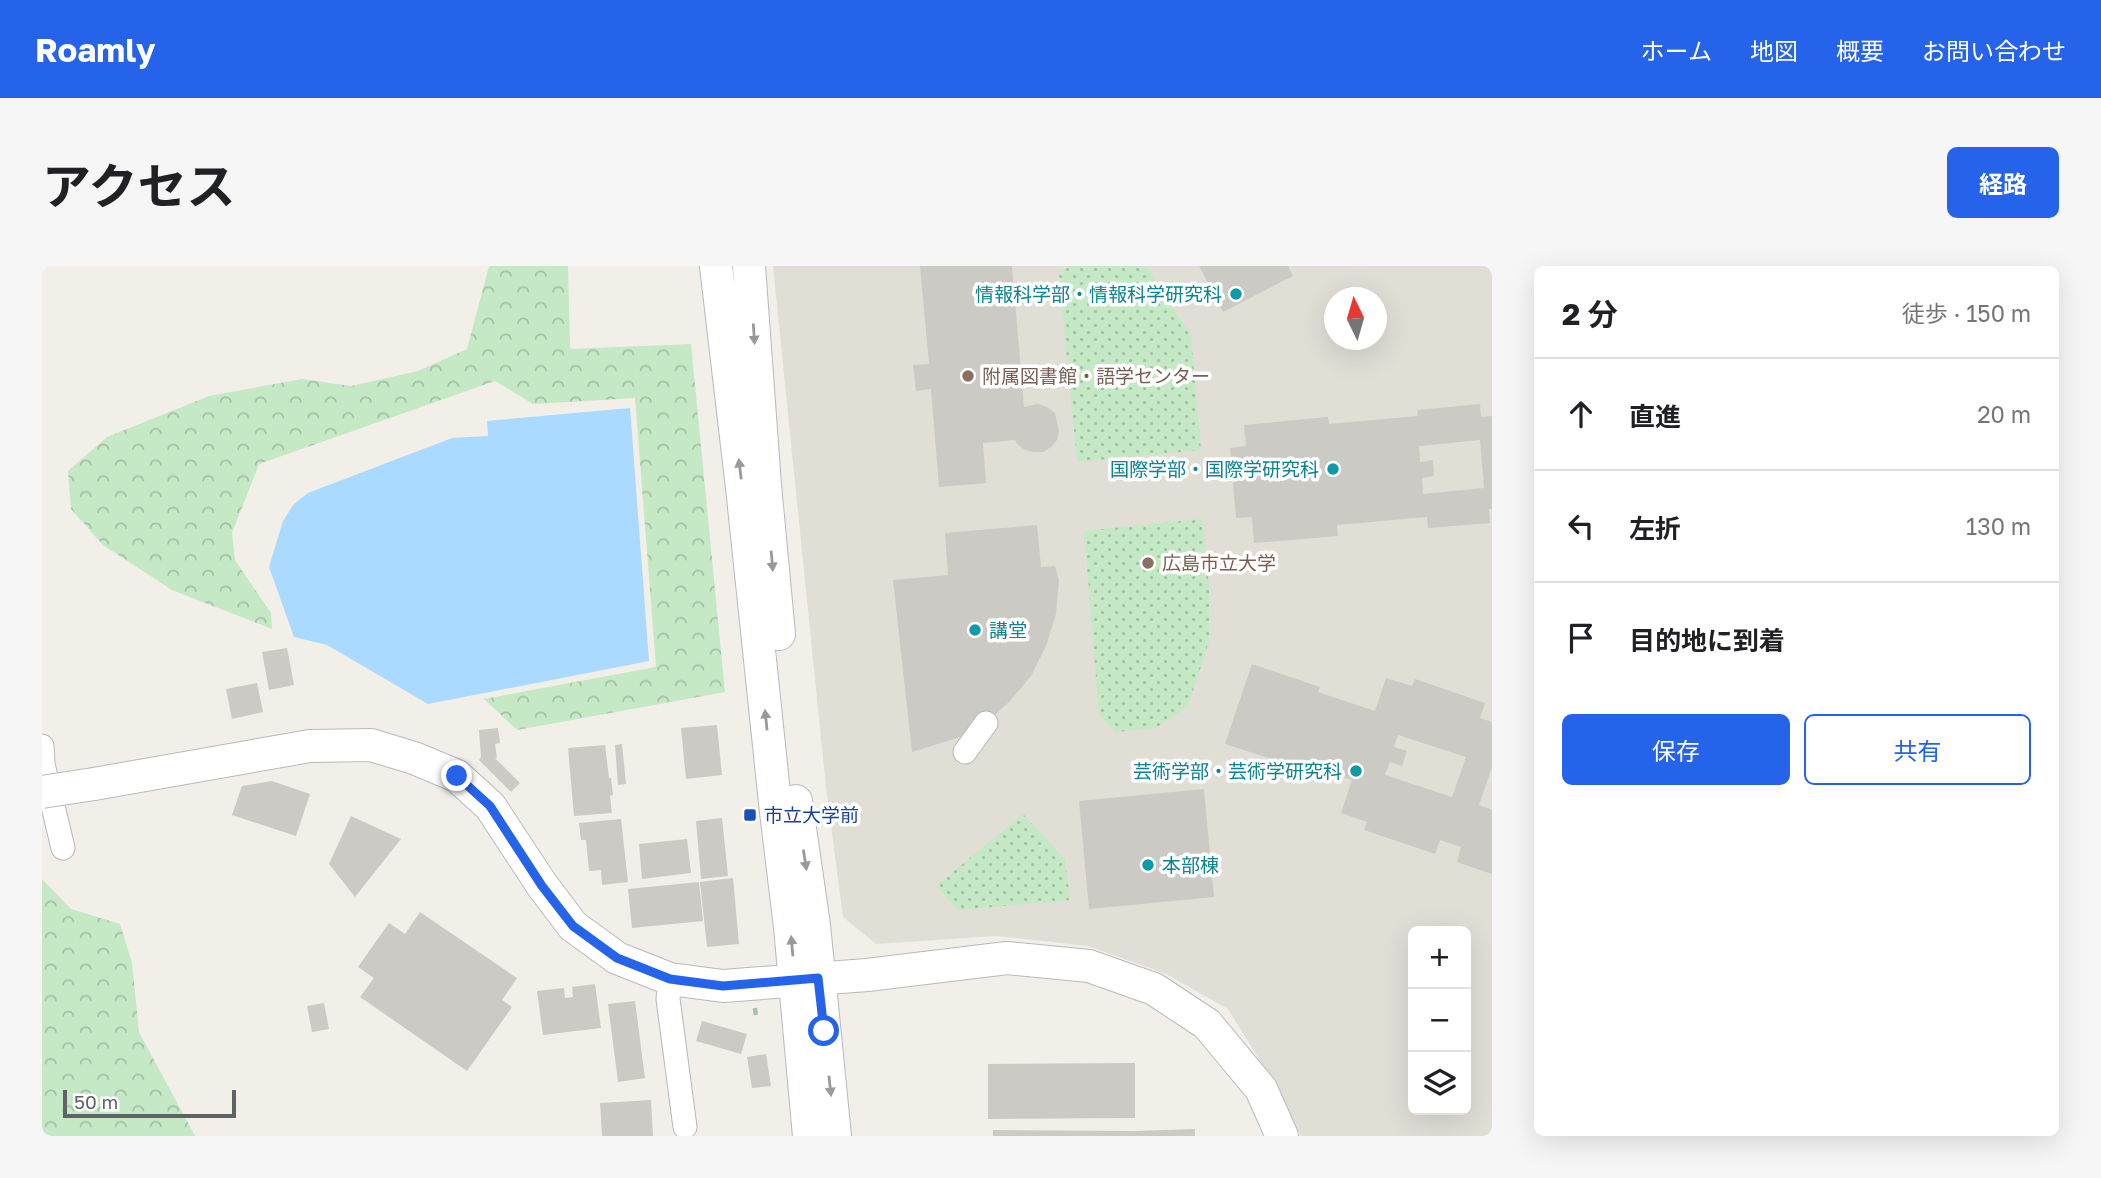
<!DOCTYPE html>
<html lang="ja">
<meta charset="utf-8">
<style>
:root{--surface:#fff;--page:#f6f6f6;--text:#202124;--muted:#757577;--line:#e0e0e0;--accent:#2563eb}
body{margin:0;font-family:"Golos Text","Noto Sans JP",sans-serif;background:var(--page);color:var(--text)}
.controls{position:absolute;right:21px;bottom:21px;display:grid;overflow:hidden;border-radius:10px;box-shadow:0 7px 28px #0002}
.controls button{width:63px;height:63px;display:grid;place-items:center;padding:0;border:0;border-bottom:2px solid var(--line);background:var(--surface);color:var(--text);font:35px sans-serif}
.compass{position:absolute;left:1282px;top:21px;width:63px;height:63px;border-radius:50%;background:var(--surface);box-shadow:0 7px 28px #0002;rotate:355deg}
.scale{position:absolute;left:21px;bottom:18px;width:173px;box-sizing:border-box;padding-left:7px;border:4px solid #5f6368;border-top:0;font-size:19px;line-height:24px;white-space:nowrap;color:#5f6368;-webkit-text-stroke:5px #fff;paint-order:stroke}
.stop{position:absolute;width:21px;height:21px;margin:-16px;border:5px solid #2563eb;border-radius:50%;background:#fff}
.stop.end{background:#2563eb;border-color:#fff;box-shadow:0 2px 7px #0008}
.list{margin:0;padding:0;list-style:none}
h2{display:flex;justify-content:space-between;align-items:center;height:91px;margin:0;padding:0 28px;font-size:30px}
h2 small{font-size:23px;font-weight:400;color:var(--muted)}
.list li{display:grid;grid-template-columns:46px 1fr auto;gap:21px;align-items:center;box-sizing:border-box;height:112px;padding:0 28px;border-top:2px solid var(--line)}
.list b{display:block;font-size:26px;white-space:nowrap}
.list em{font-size:23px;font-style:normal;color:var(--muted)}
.actions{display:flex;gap:14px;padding:21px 28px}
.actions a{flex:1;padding:16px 0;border:2px solid var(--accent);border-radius:10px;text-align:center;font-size:24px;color:var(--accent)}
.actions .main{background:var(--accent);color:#fff}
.icon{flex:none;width:38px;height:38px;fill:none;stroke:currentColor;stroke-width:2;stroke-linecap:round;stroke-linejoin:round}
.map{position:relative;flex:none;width:1450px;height:870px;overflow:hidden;border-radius:10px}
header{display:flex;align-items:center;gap:42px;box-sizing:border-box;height:98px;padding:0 35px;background:var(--accent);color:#fff}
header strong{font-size:33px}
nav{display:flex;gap:38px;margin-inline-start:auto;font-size:24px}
.intro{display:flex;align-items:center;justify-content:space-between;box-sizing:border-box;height:168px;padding:0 42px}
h1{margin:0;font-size:49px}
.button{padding:18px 32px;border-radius:10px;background:var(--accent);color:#fff;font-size:24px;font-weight:700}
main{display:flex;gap:42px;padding:0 42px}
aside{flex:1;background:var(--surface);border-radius:10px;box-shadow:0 7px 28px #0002}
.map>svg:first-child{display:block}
.education{fill:#e1ded6;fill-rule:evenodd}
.forest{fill:url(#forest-crowns)}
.park{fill:url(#park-dots)}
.water{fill:#aadaff}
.building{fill:#cccac5;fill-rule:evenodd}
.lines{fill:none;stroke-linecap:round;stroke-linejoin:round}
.street-casing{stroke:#b5b8bc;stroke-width:25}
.secondary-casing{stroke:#b6babf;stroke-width:34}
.path{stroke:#9cc7a9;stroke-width:4.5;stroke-dasharray:7 3.5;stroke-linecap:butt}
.street{stroke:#fff;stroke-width:23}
.secondary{stroke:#fff;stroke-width:32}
.secondary-bridge-casing{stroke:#b6babf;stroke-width:34;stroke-linecap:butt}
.secondary-bridge{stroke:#fff;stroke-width:32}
.oneway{fill:#979a9d}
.route{stroke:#2563eb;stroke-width:9}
.culture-dot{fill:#0f9aa8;stroke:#fff;stroke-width:2.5}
.education-dot{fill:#8d6e63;stroke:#fff;stroke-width:2.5}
.transit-dot{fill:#1a4fb4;stroke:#fff;stroke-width:2.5}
.labels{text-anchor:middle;stroke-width:7;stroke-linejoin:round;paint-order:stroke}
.culture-label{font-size:19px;fill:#0d838f;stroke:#fff;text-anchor:end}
.education-label{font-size:19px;fill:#785e54;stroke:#fff;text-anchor:start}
.transit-label{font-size:19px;fill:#164399;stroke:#fff;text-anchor:start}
</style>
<header>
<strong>Roamly</strong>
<nav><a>ホーム</a><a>地図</a><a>概要</a><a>お問い合わせ</a></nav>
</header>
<div class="intro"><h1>アクセス</h1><a class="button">経路</a></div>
<main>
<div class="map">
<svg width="1450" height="870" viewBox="0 0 1450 870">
<defs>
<pattern id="forest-crowns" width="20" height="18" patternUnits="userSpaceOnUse" patternTransform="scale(1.75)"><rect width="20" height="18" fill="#c5e8c5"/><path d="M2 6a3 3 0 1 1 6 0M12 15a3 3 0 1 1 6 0" fill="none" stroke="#a3c0a4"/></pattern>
<pattern id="park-dots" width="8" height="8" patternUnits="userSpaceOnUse" patternTransform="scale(1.75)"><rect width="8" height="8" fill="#c5e8c5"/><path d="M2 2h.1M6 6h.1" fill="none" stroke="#a3c0a4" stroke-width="1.8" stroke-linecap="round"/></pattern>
</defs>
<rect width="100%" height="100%" fill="#f1efe8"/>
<path class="education" d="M 731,0 L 1450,0 L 1450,870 L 1259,870 L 1230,814 L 1186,743 L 1122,707 L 1046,680 L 983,673 L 954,670 L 834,678 L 801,651 L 784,521 ZM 1293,32 L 1335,32 L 1335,74 L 1293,74 ZM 1371,665 L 1424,665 L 1424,844 L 1371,844 Z"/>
<path class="forest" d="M 447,0 L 526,0 L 528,83 L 649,78 L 683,426 L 475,464 L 442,433 L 614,401 L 593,132 L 491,138 L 453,115 L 217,198 L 190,267 L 193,294 L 229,347 L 230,363 L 130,324 L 61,279 L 29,243 L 26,205 L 65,171 L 167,130 L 260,113 L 309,120 L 376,105 L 425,83 Z
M 0,613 L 29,643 L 78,658 L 90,697 L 97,766 L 153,870 L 0,870 Z"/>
<path class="park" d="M 1027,0 L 1104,0 L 1149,70 L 1159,184 L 1035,196 L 1017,9 Z
M 1160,253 L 1167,319 L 1167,376 L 1146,440 L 1114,462 L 1073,466 L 1057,448 L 1042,265 Z
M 981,548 L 1023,593 L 1028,634 L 916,644 L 894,620 Z"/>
<path class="water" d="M 588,142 L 607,395 L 386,438 L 285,379 L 252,371 L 227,301 L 241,255 L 252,238 L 266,227 L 410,172 L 446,170 L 445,155 Z"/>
<path class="building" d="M 878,0 L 970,0 L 982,141 L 996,138 L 1005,141 L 1013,147 L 1017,165 L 1015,174 L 1009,181 L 1001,186 L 991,186 L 983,184 L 975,178 L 973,174 L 941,177 L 944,217 L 897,221 L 889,123 L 874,125 L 871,99 L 887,98 Z
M 1157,0 L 1246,0 L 1251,10 L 1181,46 Z
M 1438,138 L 1439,151 L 1450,150 L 1450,243 L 1447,243 L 1448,257 L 1386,262 L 1385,251 L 1319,257 L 1295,259 L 1296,270 L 1212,277 L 1210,251 L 1194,252 L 1188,182 L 1204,180 L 1202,159 L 1286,151 L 1287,158 L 1376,150 L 1375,144 ZM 1438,174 L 1442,222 L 1381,228 L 1380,212 L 1392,210 L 1391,194 L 1378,196 L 1377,180 Z
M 995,259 L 999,301 L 1013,300 L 1017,314 L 1014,348 L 1004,380 L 989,410 L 967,436 L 944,457 L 915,472 L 870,486 L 851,314 L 906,309 L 903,267 Z
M 245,382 L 252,419 L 227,424 L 220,386 Z
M 1210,398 L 1278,421 L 1276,426 L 1333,445 L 1344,412 L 1370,420 L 1373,413 L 1443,437 L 1438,452 L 1450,456 L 1450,501 L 1437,539 L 1450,544 L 1450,608 L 1415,596 L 1419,581 L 1398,574 L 1393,588 L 1322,564 L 1325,556 L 1299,547 L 1310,514 L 1253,495 L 1252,500 L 1183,478 ZM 1356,469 L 1424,491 L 1410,531 L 1343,509 L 1348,496 L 1360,500 L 1365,485 L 1352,481 Z
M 215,417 L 221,446 L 190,453 L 184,423 Z
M 675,459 L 680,509 L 644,513 L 639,462 Z
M 456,462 L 458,477 L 453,478 L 455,492 L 453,492 L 478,517 L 469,526 L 437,494 L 439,491 L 437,464 Z
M 580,478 L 584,518 L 576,519 L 573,479 Z
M 563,479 L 567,512 L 569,512 L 571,529 L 568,530 L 570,547 L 532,550 L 526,482 Z
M 230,515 L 268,528 L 254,570 L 190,549 L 200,520 Z
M 1162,523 L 1172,631 L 1047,643 L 1037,535 Z
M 309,550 L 359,573 L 313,631 L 287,598 Z
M 680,552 L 686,610 L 659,613 L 654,555 Z
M 579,553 L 586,616 L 560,619 L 559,604 L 547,605 L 544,574 L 539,574 L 537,557 Z
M 645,573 L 649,607 L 600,613 L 597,578 Z
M 691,612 L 697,678 L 665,681 L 658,616 Z
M 657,616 L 661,655 L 590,662 L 586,623 Z
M 378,646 L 475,712 L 460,734 L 470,741 L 425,805 L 318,731 L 332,712 L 316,701 L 347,657 L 363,668 Z
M 553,718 L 559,762 L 501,769 L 495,725 L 522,722 L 523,732 L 531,731 L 530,721 Z
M 593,735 L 603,812 L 576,816 L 566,738 Z
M 282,737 L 287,763 L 270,766 L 265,740 Z
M 660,755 L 705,768 L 699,788 L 654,775 Z
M 724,788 L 729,820 L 710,822 L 705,791 Z
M 1093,797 L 1093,852 L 946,853 L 946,798 Z
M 609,834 L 611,870 L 560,870 L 558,837 Z
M 1153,863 L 1153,870 L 951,870 L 951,864 L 1093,865 Z"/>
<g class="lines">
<defs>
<path id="street" d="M 0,480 L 1,498 L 21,582
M 923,486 L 944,457
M 628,713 L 626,733 L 643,861"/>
<path id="secondary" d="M 674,0 L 700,222 L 734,546 L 748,661 L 767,870
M 707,0 L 723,219 L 737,368
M 52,518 L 268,480 L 329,479 L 372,492 L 415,510 L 448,540 L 500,619 L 531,660 L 575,692 L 628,713 L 681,720 L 825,709 L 965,692 L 1047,700 L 1112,723 L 1165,758 L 1219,823 L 1240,870
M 754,535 L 772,659 L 793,870"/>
</defs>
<use href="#street" class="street-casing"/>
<use href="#secondary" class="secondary-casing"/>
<path class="path" d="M 713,742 L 714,752"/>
<use href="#street" class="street"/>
<use href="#secondary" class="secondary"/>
<defs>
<path id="secondary-bridge" d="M 0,526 L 52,518"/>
</defs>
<use href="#secondary-bridge" class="secondary-bridge-casing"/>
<use href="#secondary-bridge" class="secondary-bridge"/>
</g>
<defs><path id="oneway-solid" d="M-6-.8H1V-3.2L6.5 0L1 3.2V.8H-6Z" transform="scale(1.75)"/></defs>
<g class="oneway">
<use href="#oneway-solid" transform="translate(712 68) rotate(86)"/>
<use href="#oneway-solid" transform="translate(698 203) rotate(-97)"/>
<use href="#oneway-solid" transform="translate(730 295) rotate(85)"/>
<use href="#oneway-solid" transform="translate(724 454) rotate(-96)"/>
<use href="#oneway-solid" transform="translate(763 594) rotate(81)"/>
<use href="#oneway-solid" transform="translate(750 680) rotate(-95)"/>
<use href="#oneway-solid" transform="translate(788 820) rotate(84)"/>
</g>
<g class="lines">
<path class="route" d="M 415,510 L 448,540 L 500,620 L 531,660 L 575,692 L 628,713 L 681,720 L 776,712 L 782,765"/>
</g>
<g class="culture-dot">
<circle cx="1194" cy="28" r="7"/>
<circle cx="1291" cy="203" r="7"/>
<circle cx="933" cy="364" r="7"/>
<circle cx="1314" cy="505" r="7"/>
<circle cx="1106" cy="599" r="7"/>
</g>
<g class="education-dot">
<circle cx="926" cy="110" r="7"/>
<circle cx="1106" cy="297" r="7"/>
</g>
<rect class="transit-dot" x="701" y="542" width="14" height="14" rx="3.5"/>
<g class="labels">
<g class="culture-label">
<text x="1180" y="35">情報科学部・情報科学研究科</text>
<text x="1277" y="210">国際学部・国際学研究科</text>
<text x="947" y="371" text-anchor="start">講堂</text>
<text x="1300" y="512">芸術学部・芸術学研究科</text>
<text x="1120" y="606" text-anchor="start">本部棟</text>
</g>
<g class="education-label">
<text x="940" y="117">附属図書館・語学センター</text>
<text x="1120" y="304">広島市立大学</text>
</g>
<g class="transit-label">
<text x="722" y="556">市立大学前</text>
</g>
</g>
</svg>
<div class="controls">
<button>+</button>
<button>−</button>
<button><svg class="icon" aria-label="layers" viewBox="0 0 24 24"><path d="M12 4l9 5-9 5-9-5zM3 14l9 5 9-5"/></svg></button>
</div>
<svg class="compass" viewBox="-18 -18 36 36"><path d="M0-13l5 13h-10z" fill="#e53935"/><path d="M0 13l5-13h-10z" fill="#757577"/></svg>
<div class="scale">50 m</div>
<div class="stop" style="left:782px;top:765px"></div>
<div class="stop end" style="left:415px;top:510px"></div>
</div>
<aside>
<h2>2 分<small>徒歩 · 150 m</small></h2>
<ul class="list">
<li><svg class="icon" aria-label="ahead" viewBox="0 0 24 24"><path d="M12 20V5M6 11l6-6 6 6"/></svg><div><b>直進</b></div><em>20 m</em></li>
<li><svg class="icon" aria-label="left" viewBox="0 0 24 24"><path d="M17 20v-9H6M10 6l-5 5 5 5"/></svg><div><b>左折</b></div><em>130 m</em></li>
<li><svg class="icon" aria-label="arrive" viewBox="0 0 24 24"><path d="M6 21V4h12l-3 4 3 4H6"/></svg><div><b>目的地に到着</b></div></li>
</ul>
<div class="actions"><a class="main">保存</a><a>共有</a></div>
</aside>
</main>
